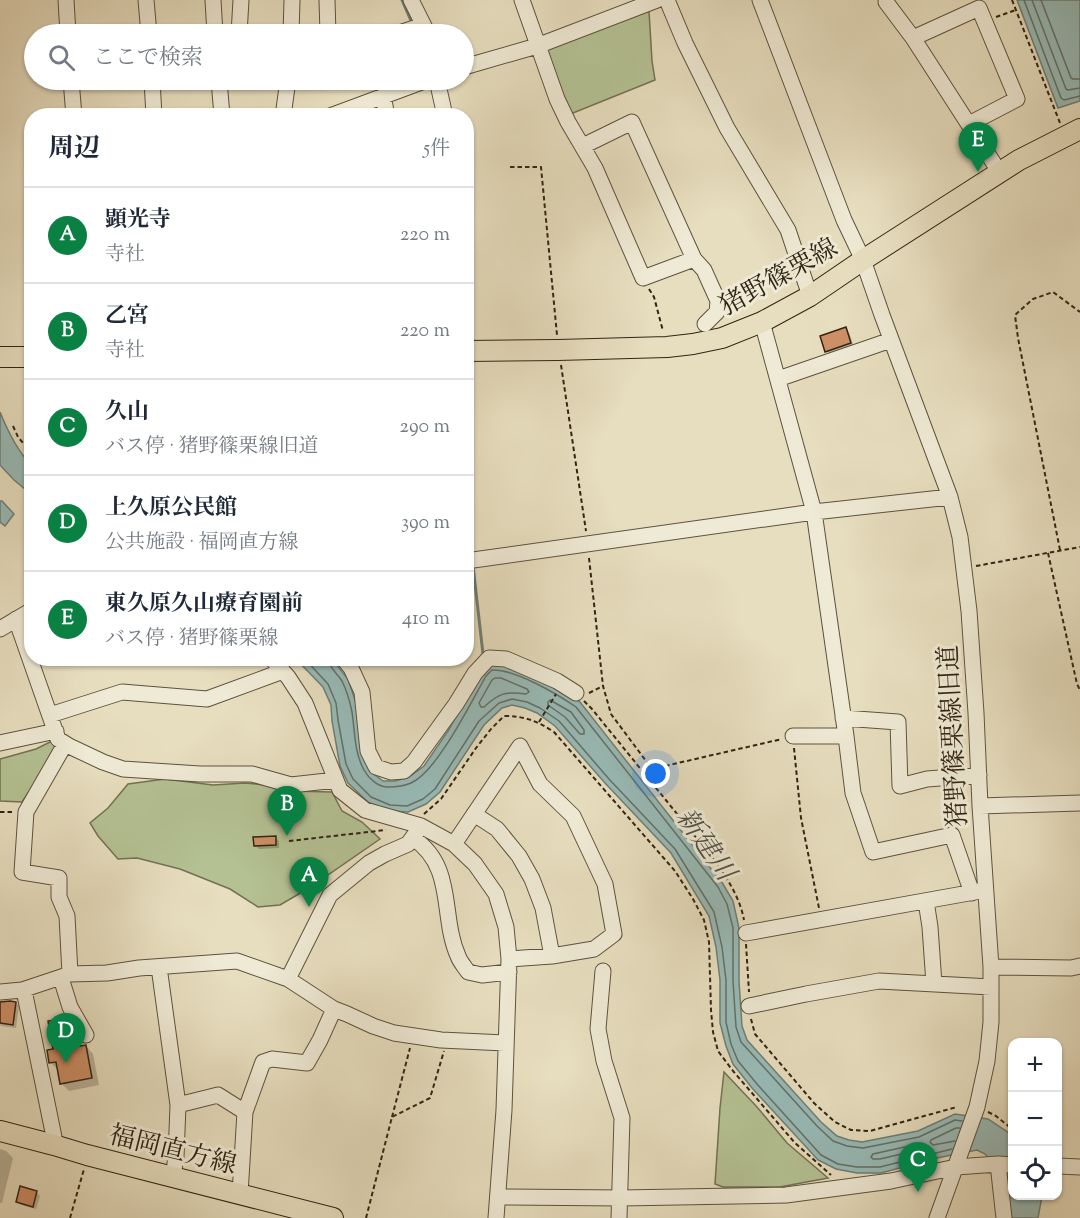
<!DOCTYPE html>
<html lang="ja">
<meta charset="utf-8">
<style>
:root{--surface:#fff;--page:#f6f6f7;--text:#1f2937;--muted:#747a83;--line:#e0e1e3;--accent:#0b8043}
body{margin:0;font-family:"Sorts Mill Goudy","Noto Serif JP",serif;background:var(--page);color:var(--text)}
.controls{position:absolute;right:18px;bottom:18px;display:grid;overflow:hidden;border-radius:12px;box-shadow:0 2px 4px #0004}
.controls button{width:54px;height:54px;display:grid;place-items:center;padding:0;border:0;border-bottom:2px solid var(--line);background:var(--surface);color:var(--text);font:30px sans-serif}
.you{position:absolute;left:656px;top:774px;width:21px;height:21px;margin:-15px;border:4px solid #fff;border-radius:50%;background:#1a73e8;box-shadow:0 0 0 9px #1a73e833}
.badge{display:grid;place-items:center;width:39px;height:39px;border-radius:50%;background:var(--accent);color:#fff;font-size:20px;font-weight:700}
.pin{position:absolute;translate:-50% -50px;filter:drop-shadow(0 2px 3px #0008)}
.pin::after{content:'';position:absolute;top:32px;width:21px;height:18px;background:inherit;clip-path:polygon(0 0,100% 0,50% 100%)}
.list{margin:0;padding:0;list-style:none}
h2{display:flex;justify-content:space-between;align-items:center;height:78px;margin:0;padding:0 24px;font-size:26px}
h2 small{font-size:20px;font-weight:400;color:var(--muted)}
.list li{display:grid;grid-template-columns:39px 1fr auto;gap:18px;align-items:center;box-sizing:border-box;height:96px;padding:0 24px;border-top:2px solid var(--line)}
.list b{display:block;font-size:22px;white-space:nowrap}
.list p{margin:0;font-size:20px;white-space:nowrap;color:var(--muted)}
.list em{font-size:20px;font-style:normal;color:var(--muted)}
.icon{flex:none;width:33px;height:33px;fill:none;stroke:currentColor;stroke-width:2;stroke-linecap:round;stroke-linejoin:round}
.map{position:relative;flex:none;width:1080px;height:1218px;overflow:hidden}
.search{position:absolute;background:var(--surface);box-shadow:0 2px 4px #0004;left:24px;top:24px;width:450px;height:66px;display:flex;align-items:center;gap:15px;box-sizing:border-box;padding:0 21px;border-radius:33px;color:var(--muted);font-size:22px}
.panel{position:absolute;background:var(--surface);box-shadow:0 2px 4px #0004;left:24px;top:108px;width:450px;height:558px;border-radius:24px}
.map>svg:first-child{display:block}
.green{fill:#b4c193;stroke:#727253;stroke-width:1.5}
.water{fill:#98bbb8;stroke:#6f7f76;stroke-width:1.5}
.shadow{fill:#0003}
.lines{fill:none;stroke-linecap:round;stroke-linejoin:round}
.shore{stroke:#647066;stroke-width:1.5}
.stream{stroke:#6f7f76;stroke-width:3}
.building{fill:#ce8f66;stroke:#312413;stroke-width:1.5}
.minor-casing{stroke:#5e523e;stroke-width:17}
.major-casing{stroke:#312413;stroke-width:22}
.path{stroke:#312413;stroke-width:2;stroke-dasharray:4.5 3;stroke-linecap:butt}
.minor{stroke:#efead5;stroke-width:15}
.major{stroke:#e7debf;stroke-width:20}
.labels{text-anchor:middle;stroke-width:6;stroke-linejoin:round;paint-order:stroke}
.street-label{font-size:26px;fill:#312413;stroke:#efead5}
.water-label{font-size:27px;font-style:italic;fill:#505145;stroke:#efead5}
</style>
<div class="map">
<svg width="1080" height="1218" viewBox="0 0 1080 1218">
<rect width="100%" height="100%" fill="#e7debf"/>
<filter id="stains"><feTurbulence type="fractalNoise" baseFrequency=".00333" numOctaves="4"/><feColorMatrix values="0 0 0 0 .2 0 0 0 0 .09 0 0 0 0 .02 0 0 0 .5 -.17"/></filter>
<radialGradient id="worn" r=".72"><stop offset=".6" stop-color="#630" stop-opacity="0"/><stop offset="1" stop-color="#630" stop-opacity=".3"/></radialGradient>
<path class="green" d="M 649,11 L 652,61 L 655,80 L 568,115 L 542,50 Z
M 52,741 L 58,749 L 22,802 L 0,801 L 0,759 L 36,749 Z
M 165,779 L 213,785 L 245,783 L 266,785 L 289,791 L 332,792 L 342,811 L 362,822 L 380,839 L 309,888 L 280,905 L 258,907 L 230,889 L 180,869 L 137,858 L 118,859 L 98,836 L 90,823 L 108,808 L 128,784 Z
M 724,1072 L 757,1107 L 787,1143 L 828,1178 L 780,1187 L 723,1187 L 715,1184 L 720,1108 Z"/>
<path class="water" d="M 1017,0 L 1080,0 L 1080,101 L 1058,108 Z
M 0,412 C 8,432 17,450 31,465 L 31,494 L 14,480 L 0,465 Z
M 0,501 L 2,501 L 14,514 L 5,526 L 0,522 Z
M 296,659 L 332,659 L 348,679 L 358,709 L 369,766 L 375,775 L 383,781 L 395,781 L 409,777 L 424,766 L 448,731 L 482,671 L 490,664 L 503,664 L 567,694 L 580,702 L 723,884 L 733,901 L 739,928 L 739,981 L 742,1026 L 747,1040 L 821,1122 L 837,1136 L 849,1140 L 862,1142 L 918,1131 L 955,1114 L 988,1119 L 1012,1135 L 1012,1196 L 1042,1196 L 1038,1218 L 1010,1218 L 1005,1175 L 985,1154 L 977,1150 L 937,1158 L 881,1173 L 857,1173 L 836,1169 L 818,1160 L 752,1088 L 733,1064 L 726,1046 L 720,1023 L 720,980 L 716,947 L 709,916 L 671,853 L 605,783 L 555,726 L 537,713 L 525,708 L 512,705 L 502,708 L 484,725 L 440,792 L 426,804 L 408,812 L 389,811 L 368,802 L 348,783 L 340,766 L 332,721 L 331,705 L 323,687 Z"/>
<path class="shadow" d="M 845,329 L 849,332 L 854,347 L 830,355 L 827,351 Z
M 275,837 L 279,841 L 279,848 L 259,849 L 255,845 Z
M 16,1003 L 19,1006 L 16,1028 L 1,1026 L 0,1024 L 0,1009 Z
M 65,1020 L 72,1027 L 77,1036 L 79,1048 L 86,1046 L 93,1054 L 99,1085 L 69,1091 L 61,1083 L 58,1070 L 50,1062 Z
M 0,1149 L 6,1151 L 13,1158 L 2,1203 L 0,1203 Z
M 36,1192 L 40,1196 L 36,1209 L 21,1205 L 17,1202 Z"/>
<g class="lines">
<path class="shore" d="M 1024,0 L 1061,98 L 1064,100 L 1080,96
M 1032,0 L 1066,89 L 1068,90 L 1080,88
M 1041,0 L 1071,78 L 1073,79 L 1080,79
M 304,658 L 328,684 L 336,703 L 338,720 L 346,764 L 353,779 L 371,797 L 390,805 L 407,806 L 423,799 L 435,789 L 479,721 L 499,703 L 512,699 L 527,702 L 540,708 L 559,721 L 609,779 L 675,849 L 714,912 L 722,947 L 726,980 L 726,1022 L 731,1044 L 738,1061 L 757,1084 L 821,1155 L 838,1164 L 857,1167 L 880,1167 L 952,1149
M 328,658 C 329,668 337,673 342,681 C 346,689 350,702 352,712 C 355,731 354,752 364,770 C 369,779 378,787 388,787 C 396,787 404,786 411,783 C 437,772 471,702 486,676 L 492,670 C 515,669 557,694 576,707 L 718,887 L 727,904 L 733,928 L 733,981 L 736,1027 L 741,1042 L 817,1126 L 833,1141 L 847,1146 L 863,1148 L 919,1137 L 955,1120 L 962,1121
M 495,678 L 501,678 L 527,689 L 529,692 L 526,694 C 506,691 499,693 484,707 L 481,707 L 479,703 L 492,680 Z
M 550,700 L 571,712 L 584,730 L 584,734 L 580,734 L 565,717 L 548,705 L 548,702 Z
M 955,1141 L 933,1145 L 930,1142 L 931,1140 L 956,1128 L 960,1128
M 909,1146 L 912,1149 L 910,1152 L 880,1159 L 873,1159 L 871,1157 L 873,1154 Z"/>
<path class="stream" d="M 402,0 L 412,23
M 466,489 L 473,556
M 473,566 L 483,654 L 484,657"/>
</g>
<path class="building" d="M 846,327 L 851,343 L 825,352 L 820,336 Z
M 276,836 L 276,845 L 254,846 L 253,837 Z
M 10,1001 L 16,1002 L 13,1025 L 0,1023 L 0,1002 Z
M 65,1018 L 70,1027 L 74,1047 L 86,1045 L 92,1078 L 60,1084 L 56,1062 L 49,1063 L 47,1050 L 53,1049 L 48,1021 Z
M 20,1186 L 37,1191 L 33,1207 L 16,1202 Z"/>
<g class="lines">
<defs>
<path id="minor" d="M 66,0 L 68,34
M 146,0 L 149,34
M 213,0 L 215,34
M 327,0 L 328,34
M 411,0 L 428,34
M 522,0 L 557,99 L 568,122 L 595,168 L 643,278 L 694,259
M 667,0 L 685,43 L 727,128 L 788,230 L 810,296
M 760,0 L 844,220 L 863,260 L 882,315 L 950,497 L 960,537 L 969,611 L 976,713 L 980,806 L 991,967 L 991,1022 L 987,1061 L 977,1107 L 937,1218
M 886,2 L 913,38
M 239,34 L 241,0
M 291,34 L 292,0
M 396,34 L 423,25
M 464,67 L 537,46 L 657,0
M 71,80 L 74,116
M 152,80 L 154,116
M 219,80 L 222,116
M 437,80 L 445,116
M 383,96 L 387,116
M 283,116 L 288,80
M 330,116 L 427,80
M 969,124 L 1017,99 L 979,8 L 913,38 L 1000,173
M 583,146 L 632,122 L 694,259 L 704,270 L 718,301 L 717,312 L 705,324
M 762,322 L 814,512 L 846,736 L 793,736
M 778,379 L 891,340
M 466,561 L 814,512 L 950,497
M 16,619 L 58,739 L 69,746 L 103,762 L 123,769 L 200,774 L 252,774 L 291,785 L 336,780
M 0,629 L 32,610
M 271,658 L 288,677 L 305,703 L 340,790 L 365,810 L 421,826 L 454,844 L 475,864 L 496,894 L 506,927 L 509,959 L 504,1110 L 496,1218
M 343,658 L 351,668 L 362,692 L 368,751 L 376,767 L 391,772 L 404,771 L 414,762 L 456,704 L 475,673 L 489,658 L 506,659 L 557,681 L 576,693
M 50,715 L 122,692 L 207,699 L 283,671
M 843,718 L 898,722 L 900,786 L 927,779 L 979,775
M 846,736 L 853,793 L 873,852 L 952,835 L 972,893
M 0,743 L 56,731
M 65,744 L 26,812 L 22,872 L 59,878 L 59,897 L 67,916 L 70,974
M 980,806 L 1080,803
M 474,814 L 497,829 L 519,856 L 532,879 L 543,908 L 552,956
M 413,838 C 456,867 440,915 458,956 C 460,962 465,967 468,972 L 482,975 L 509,972
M 454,844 L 520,746 L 540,784 L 573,816 L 605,884 L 614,934 L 594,949 L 552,956 L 509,959
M 926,901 L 930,927 L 934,984
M 746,933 L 980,891
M 159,967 L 178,1105 L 176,1157 L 173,1177
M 991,967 L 1071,968 L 1080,966
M 603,971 L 598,1029 L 604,1061 L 622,1118 L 619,1218
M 61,978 L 70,1007 L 86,1035
M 288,979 L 330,895 L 369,863 L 385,854 L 408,844 L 421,826
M 22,990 L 25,995 L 54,1137 L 54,1145
M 0,992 L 22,990 L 70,974 L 107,973 L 139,968 L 237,961 L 288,979 L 334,1009 L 347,1014 L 373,1026 L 394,1033 L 441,1040 L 505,1043
M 749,1006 L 806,994 L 879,981 L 991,987
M 178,1105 L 218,1095 L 245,1112
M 998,1164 L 1004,1218
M 1058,1166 L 1080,1167
M 240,1194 L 245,1112 L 263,1062 L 272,1059 L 307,1063 L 320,1040 L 334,1009
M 498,1197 L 621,1198 L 786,1195 L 891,1181 L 956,1167 L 998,1164 L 1012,1165"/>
<path id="major" d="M 466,351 L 558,350 L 667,347 L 693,344 L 722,338 L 762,322 L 810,296 L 863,260 L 1019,160 L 1080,129
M 0,357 L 32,357
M 0,1131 L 54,1145 L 87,1155 L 333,1218"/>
</defs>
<use href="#minor" class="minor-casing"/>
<use href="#major" class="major-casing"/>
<path class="path" d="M 1012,0 L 1060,123
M 996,17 L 1016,10
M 510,167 L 541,167 L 557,335
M 649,289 L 654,297 L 663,331
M 561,365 L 586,531
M 13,426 L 18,437 L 32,454
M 1060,550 L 1018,338 L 1015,315 L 1033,299 L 1053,292 L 1080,312
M 1048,553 L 1077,684 L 1080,690
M 589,558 L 603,686 L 611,714 L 652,769 L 782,739
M 976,566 L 1080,547
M 589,693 L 603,686
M 584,701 L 592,709 C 622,746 652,783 682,820 C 705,850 737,882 744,920
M 539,722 L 556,694
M 794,748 L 801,818 L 819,908
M 0,812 L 12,812
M 424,814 L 441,799 L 476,748 L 491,729 L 504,716 C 525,716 537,721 554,732 L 675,871 L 693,899 L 704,920 L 709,942 L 711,1010 L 713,1032 L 718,1051 L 733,1071 L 795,1143 L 831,1175
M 289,841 L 386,830
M 746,944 L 749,992
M 751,1019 L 755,1034 L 814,1103 L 835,1122 L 851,1130 L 870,1131 L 957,1107
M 988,1112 L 996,1116 L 1012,1129
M 392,1117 L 410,1048
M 70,1218 L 84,1169
M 366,1218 L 392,1117 L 430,1098 L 444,1051"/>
<use href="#minor" class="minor"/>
<use href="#major" class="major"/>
</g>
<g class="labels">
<g class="street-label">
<text transform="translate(778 276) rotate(-29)" y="9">猪野篠栗線</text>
<text transform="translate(952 736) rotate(-93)" y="9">猪野篠栗線旧道</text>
<text transform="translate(173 1149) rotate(14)" y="9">福岡直方線</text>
</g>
<g class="water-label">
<text transform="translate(706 844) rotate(55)" y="9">新建川</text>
</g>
</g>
<rect width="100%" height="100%" filter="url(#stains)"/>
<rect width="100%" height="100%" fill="url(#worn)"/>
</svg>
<div class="controls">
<button>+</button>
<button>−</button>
<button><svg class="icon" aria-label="locate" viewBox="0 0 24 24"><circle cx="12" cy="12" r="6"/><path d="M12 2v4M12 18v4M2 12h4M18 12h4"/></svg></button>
</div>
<div class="you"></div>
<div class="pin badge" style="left:309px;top:907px">A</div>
<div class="pin badge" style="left:287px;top:836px">B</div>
<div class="pin badge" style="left:918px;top:1192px">C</div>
<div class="pin badge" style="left:66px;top:1063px">D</div>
<div class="pin badge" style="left:978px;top:172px">E</div>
<div class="search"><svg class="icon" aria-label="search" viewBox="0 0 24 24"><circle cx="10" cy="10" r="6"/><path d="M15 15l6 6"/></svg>ここで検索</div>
<section class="panel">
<h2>周辺<small>5件</small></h2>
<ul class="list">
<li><span class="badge">A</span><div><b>顕光寺</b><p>寺社</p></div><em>220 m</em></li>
<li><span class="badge">B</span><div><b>乙宮</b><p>寺社</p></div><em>220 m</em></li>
<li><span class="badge">C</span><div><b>久山</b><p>バス停 · 猪野篠栗線旧道</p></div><em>290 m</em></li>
<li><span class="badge">D</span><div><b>上久原公民館</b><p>公共施設 · 福岡直方線</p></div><em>390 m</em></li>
<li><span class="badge">E</span><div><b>東久原久山療育園前</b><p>バス停 · 猪野篠栗線</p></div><em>410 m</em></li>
</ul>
</section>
</div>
